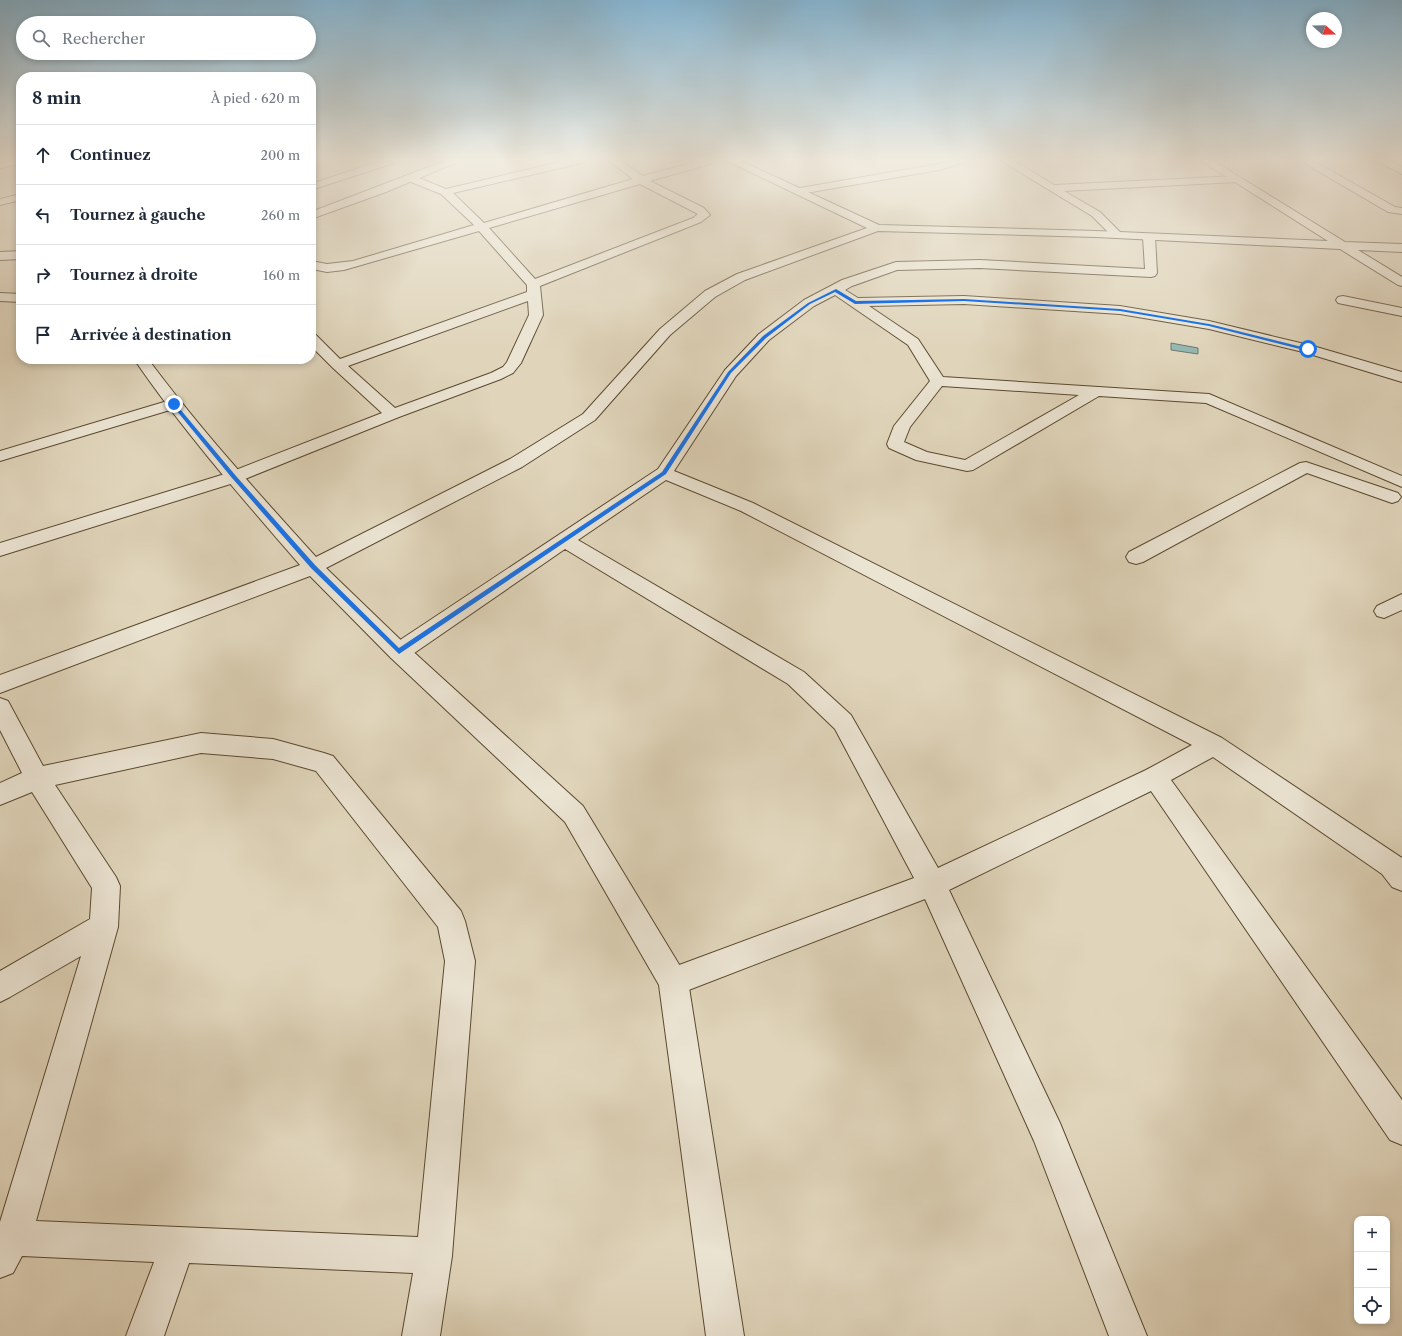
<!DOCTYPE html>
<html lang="fr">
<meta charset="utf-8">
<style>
:root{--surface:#fff;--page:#f2f2f3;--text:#1f2937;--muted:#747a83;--line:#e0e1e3}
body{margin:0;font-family:"Libre Caslon Text",serif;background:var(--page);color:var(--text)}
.controls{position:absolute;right:12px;bottom:12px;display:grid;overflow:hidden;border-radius:8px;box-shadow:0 2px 6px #0003}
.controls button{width:36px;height:36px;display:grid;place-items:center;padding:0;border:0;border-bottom:1px solid var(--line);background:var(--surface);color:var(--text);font:20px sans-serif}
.compass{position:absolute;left:1306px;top:12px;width:36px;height:36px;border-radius:50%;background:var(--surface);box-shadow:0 2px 6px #0003;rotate:110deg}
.stop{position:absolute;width:12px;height:12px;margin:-9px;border:3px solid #1a73e8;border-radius:50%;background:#fff}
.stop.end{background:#1a73e8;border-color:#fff;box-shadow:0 1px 4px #0008}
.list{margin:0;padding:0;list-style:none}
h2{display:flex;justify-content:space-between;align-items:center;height:52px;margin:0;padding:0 16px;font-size:17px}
h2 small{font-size:13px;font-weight:400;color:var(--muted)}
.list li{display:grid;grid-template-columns:26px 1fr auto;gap:12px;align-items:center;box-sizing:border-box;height:60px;padding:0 16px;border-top:1px solid var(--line)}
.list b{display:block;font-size:15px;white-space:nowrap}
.list em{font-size:13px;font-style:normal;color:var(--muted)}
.icon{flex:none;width:22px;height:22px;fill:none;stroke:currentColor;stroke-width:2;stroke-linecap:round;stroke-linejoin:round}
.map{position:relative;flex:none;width:1402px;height:1336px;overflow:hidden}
.search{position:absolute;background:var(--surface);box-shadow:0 2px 6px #0003;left:16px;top:16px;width:300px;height:44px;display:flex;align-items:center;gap:10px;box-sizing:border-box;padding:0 14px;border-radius:22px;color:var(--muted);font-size:15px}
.panel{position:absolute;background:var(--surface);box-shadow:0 2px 6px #0003;left:16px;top:72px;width:300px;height:292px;border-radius:16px}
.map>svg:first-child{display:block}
.water{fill:#94b8b4;stroke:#6b796c}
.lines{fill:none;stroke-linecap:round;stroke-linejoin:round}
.minor-casing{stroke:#5a492f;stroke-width:2}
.tertiary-casing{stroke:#5a492f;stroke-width:2}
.minor{fill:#ebe4d3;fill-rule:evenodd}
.tertiary{fill:#ebe4d3;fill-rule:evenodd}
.route{fill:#1a73e8}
</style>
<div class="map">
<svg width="1402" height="1336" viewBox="0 0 1402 1336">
<rect width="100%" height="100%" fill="#e0d5bb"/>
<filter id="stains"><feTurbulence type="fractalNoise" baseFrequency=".005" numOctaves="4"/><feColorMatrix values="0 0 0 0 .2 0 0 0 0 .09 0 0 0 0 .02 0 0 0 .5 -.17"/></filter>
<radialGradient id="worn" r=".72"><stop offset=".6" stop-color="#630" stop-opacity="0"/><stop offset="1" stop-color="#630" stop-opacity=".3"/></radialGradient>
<path class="water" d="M 1171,343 L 1198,348 L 1198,354 L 1171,350 Z"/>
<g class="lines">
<defs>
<path id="minor" d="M 9,160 L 21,160 L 21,164 L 0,168 L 0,162 Z
M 383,160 L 399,160 L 397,162 L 311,190 L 311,184 Z
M 568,160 L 587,160 L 582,163 L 453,193 L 484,223 L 633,179 L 608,160 L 620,160 L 643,176 L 702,160 L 719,160 L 717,162 L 650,181 L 704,208 L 710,215 L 701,222 L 540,286 L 543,315 L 521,363 L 513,373 L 501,379 L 399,417 L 240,481 L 0,556 L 0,543 L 228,473 L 382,413 L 333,368 L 311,346 L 311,334 L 316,335 L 340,359 L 527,292 L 527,285 L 479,231 L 344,270 L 327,272 L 312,269 L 311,261 L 327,264 L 353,261 L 474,225 L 441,194 L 406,180 L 405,178 L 406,176 L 414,176 L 446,189 ZM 640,184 L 698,214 L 693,218 L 535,279 L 489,228 ZM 528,301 L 529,315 L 507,362 L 503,367 L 491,373 L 395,408 L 348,366 Z
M 951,160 L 967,160 L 965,162 L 939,170 L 800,194 L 795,191 L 800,188 L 938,164 Z
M 1000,160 L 1013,160 L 1054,185 L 1237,176 L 1242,179 L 1237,182 L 1064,191 L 1100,212 L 1123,235 L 1121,237 L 1113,237 L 1092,216 Z
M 1299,160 L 1312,160 L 1395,207 L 1402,208 L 1402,214 L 1388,212 Z
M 1375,160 L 1388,160 L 1402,167 L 1402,174 Z
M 21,194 L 21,200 L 0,205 L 0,199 Z
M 1149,234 L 1153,235 L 1155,237 L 1157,273 L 1155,276 L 1151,277 L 980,268 L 897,270 L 852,286 L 845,290 L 858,298 L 964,296 L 1120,306 L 1209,321 L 1313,346 L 1402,372 L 1402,382 L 1303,352 L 1209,329 L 1120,314 L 964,304 L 869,306 L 918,339 L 943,377 L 1209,394 L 1402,476 L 1402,487 L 1206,403 L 1099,396 L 973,470 L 967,471 L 916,460 L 889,448 L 887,444 L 894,426 L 930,381 L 908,345 L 835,295 L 814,306 L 769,340 L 736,376 L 674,471 L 753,503 L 1222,738 L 1402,858 L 1402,891 L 1392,887 L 1382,874 L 1213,757 L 1171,780 L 1402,1100 L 1402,1145 L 1390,1140 L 1151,791 L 949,890 L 1060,1123 L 1147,1336 L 1109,1336 L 1034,1141 L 925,899 L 673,996 L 663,991 L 658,981 L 663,971 L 914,878 L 835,729 L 788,684 L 565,549 L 407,658 L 399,660 L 391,658 L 388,652 L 391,646 L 658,469 L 725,370 L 759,334 L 804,300 L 842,280 L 896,262 L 980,260 L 1145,269 L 1143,237 L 1145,235 ZM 942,386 L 1079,395 L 965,460 L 927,452 L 904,442 L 910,427 ZM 666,480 L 741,511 L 1192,745 L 1146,770 L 938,868 L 851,715 L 804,672 L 578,540 Z
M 0,293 L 21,294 L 21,302 L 0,301 Z
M 1343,296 L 1402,308 L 1402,316 L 1338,303 L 1336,300 L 1338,297 Z
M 174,399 L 180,401 L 182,404 L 180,407 L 0,461 L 0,451 Z
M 1306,462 L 1398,493 L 1401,497 L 1398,501 L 1392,503 L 1307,473 L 1143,562 L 1136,564 L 1129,562 L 1126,557 L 1129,552 L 1300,463 Z
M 1402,594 L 1402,610 L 1384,618 L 1377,616 L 1374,611 L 1377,606 Z
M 0,698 L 8,701 L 43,766 L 201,733 L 273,739 L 324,753 L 333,756 L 461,911 L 465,921 L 475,961 L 452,1256 L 440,1336 L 402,1336 L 413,1273 L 189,1263 L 164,1336 L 126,1336 L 154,1262 L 22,1256 L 13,1273 L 0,1278 L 0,1222 L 81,956 L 10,997 L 0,1002 L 0,971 L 90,919 L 92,888 L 32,792 L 0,805 L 0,783 L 22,773 L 0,730 ZM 201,753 L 273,759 L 316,771 L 438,927 L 445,961 L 418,1237 L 36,1221 L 118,927 L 120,886 L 116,877 L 55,785 Z"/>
<path id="tertiary" d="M 447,160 L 462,160 L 386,192 L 311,219 L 311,212 Z
M 725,160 L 739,160 L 879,225 L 1096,231 L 1328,241 L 1200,160 L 1212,160 L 1345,242 L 1402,244 L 1402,252 L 1358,250 L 1402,277 L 1402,286 L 1398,285 L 1340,249 L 1096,237 L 878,231 L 745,280 L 715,297 L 670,335 L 595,420 L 522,467 L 326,568 L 407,646 L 583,806 L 683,971 L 688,981 L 744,1336 L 706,1336 L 659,985 L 565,822 L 391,658 L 310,576 L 0,693 L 0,675 L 300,565 C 242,498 184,432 134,359 L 148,359 C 200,429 258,493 316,557 L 510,459 L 583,414 L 660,329 L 705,291 L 737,274 L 867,228 Z
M 21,251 L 21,259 L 0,260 L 0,252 Z"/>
</defs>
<use href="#minor" class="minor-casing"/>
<use href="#tertiary" class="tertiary-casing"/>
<use href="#minor" class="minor"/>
<use href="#tertiary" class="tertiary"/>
</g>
<linearGradient id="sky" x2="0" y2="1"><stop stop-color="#86b6d3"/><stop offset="0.46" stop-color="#f1ece0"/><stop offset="1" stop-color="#f1ece0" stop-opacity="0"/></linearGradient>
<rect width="1402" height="347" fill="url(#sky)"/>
<path class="route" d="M 836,289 L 856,301 L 964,299 L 1120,309 L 1209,324 L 1310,349 L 1308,351 L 1209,326 L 1120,311 L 964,301 L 855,304 L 835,292 L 810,304 L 766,338 L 731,373 L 666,474 L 399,654 L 311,568 L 232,478 L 171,404 L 175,403 L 236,476 L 315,565 L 399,648 L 662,472 L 728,372 L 763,336 L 808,303 Z"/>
<rect width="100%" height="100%" filter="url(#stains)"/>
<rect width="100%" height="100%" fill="url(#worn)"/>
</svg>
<div class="controls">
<button>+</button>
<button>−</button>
<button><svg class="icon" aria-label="locate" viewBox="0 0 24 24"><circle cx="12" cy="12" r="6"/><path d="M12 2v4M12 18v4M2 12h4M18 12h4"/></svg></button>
</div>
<svg class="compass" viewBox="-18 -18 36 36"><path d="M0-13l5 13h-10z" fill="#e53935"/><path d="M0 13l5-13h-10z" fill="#747a83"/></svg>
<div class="stop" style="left:1308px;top:349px"></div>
<div class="stop end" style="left:174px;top:404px"></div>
<div class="search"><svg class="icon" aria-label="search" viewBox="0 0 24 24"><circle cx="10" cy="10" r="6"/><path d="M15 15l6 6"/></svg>Rechercher</div>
<section class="panel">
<h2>8 min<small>À pied · 620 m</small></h2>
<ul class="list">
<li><svg class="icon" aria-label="ahead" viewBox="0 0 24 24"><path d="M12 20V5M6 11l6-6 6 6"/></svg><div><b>Continuez</b></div><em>200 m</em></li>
<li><svg class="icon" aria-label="left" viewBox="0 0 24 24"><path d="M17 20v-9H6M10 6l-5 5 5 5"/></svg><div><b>Tournez à gauche</b></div><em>260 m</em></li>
<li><svg class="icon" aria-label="right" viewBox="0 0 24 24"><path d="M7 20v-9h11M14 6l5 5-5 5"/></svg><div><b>Tournez à droite</b></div><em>160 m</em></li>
<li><svg class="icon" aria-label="arrive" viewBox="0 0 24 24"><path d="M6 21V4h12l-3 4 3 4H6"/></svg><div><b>Arrivée à destination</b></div></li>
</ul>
</section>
</div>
